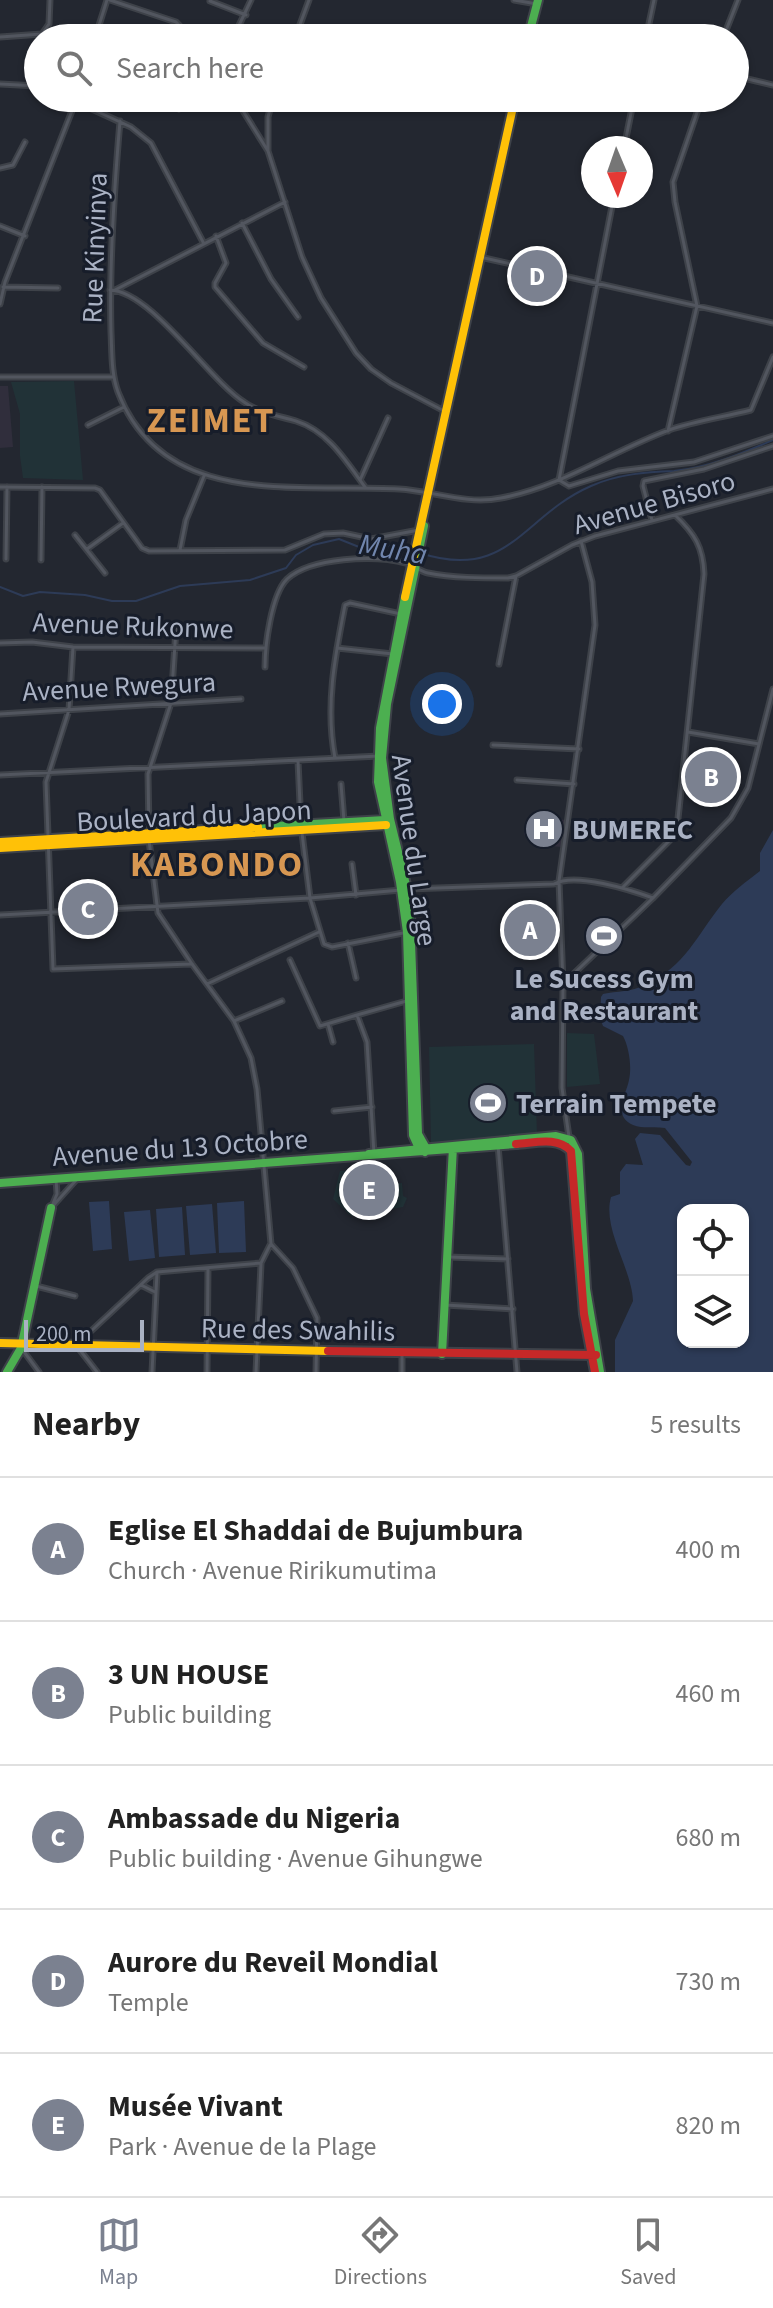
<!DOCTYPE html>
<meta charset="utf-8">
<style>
:root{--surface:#fff;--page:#f6f6f6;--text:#222;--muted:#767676;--line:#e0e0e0;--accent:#7b8190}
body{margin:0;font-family:"Source Sans 3",sans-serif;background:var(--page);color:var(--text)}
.controls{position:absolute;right:24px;bottom:24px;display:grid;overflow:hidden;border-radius:16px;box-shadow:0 2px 6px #0004}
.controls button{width:72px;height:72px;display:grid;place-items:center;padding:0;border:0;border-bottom:2px solid var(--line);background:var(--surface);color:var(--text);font:40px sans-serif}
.compass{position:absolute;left:581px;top:136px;width:72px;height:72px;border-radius:50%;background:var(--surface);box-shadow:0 2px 6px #0004;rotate:178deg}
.scale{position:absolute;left:24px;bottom:20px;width:120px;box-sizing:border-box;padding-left:8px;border:4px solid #aab2c4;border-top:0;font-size:22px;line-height:28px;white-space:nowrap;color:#aab2c4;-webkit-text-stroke:6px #171d2a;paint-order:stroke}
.you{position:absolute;left:442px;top:704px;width:28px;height:28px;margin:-20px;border:6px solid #fff;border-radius:50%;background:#1a73e8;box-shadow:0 0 0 12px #1a73e833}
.badge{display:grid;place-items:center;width:52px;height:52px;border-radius:50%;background:var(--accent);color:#fff;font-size:26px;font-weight:700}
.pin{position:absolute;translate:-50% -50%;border:4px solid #fff;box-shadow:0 2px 8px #0006}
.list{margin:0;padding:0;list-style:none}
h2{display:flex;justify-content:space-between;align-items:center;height:104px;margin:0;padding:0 32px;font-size:34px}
h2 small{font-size:26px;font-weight:400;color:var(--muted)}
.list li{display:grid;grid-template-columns:52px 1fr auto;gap:24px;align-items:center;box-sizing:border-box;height:144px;padding:0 32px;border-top:2px solid var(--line)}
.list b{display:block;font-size:30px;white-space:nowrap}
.list p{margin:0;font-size:26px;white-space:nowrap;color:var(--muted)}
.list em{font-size:26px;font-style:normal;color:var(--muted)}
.icon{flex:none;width:44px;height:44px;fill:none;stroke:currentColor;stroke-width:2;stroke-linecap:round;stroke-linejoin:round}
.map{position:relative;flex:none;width:773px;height:1372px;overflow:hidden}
.search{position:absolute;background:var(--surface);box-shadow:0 2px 6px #0004;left:24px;right:24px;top:24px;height:88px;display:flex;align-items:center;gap:20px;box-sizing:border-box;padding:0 28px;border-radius:44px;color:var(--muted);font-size:30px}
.sheet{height:824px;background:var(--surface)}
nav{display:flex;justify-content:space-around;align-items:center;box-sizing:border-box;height:112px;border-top:2px solid var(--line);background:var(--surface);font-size:22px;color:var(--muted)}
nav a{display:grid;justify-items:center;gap:4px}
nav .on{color:var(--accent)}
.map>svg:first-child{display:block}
.medical{fill:#302e3c}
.green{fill:#213237}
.water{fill:#2d3b57;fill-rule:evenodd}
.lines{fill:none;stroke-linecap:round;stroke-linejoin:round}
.stream{stroke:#2d3b57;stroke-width:2}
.street-casing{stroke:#3e4249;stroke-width:7}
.fast-casing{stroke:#3e4249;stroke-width:12}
.slow-casing{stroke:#3e4249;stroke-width:12}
.jam-casing{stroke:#3e4249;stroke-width:12}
.street{stroke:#52565f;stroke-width:3}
.fast{stroke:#4caf50;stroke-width:8}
.slow{stroke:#ffc107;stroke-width:8}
.jam{stroke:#c62828;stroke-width:8}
.labels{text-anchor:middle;stroke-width:6;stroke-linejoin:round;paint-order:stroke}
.street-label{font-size:28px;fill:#aab2c4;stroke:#171d2a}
.poi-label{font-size:28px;font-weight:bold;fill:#aab2c4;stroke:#171d2a;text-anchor:start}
.water-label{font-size:30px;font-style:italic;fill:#7186ae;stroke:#171d2a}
.district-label{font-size:36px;font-weight:bold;letter-spacing:2px;fill:#d79752;stroke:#171d2a}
</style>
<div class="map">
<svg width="773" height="1372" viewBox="0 0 773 1372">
<rect width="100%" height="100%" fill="#232730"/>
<path class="medical" d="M 0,386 L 8,386 L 13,447 L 0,448 Z
M 535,816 L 565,820 L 561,847 L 532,844 L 524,834 L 526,820 Z"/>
<path class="green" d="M 74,381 L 83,480 L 23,478 L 20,456 L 20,414 L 11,382 Z
M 567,1033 L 594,1034 L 600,1084 L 567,1087 Z
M 534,1044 L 537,1134 L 431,1143 L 429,1047 Z
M 378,1163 C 386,1169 387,1177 394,1184 L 402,1183 L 403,1196 L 407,1198 L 403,1207 L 351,1216 L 333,1199 L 340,1171 L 353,1170 L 354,1165 Z"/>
<path class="water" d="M 773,830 L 773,1372 L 615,1372 L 615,1340 L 633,1301 C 632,1269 602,1229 611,1197 L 620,1194 L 620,1172 L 626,1164 L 643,1165 L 635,1139 L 640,1133 L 660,1135 L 686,1165 L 690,1166 L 692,1162 L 665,1128 C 654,1126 643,1129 633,1125 C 612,1116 626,1095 629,1080 C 632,1067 629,1047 623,1036 L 603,1026 L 600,1018 L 601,997 L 603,994 C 617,991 631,992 645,985 C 686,966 696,936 722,904 C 733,891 746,882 760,871 L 760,853 ZM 683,1210 L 743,1210 L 743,1342 L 683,1342 Z
M 109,1201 L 112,1249 L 93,1251 L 89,1202 Z
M 244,1201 L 246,1252 L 219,1253 L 217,1203 Z
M 212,1204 L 216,1253 L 190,1255 L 186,1206 Z
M 182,1207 L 185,1255 L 159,1257 L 156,1209 Z
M 150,1210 L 155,1258 L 129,1261 L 124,1212 Z"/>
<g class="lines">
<path class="stream" d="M 420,553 C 509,582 522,516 591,486 C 618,474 646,472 674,471 C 708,468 743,453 773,440
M 0,587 L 23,596 L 40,592 L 85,595 L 112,601 L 136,601 L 180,586 L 250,580 L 286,568 L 296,555 L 313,545 L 339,539 L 364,549 L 396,545 L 414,551"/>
<defs>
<path id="street" d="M 110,0 L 176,22 L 191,38
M 514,0 L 537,4
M 210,1 L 246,15
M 530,28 L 573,38
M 0,37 L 42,34 L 49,24 L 50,0
M 95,38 L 107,0
M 233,38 L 251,0
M 295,38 L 309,0
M 646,38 L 654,0
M 723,38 L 738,0
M 735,76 L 773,85
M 0,84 L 38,86
M 68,98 L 131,127 L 151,143 L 203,242
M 235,98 L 268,151
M 273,98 L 268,117 L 268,151 L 302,257 L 321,298 L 356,353 L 371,369 L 391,383 L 446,412
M 179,109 L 194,98
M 120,121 C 114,191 109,262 111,332 C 112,352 111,373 118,392 C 163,510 299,483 399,489 C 433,491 466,505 501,498 C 561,487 612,451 669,430 C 695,421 724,417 751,410 L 773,357
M 624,148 L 634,98
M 0,168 L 13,165 L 25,142
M 242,223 L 271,279 L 298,317
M 0,226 L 25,236
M 216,236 L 226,263 L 215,283 L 215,287 L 263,343 L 304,367
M 480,257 L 773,323
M 3,287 L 58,288
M 110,290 C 151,291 209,380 244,402 C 259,413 279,416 296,421 C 328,431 346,461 365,487
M 115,290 L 285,202
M 0,304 L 5,282 L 77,98
M 0,377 L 113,377
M 88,425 L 124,407
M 668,431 L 697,306 L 675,202 L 673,182 L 702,98
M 360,480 L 388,418
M 559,480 L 614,196
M 559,480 L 569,486 L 618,471 L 694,462 L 773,436
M 0,487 L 95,488 L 100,490 L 142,548 L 149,551 L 285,550 L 324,534 L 343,533 L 371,539 L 419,530
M 652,520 L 643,486 L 644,481 L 704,469 L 773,446
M 75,535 L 105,573
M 87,549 L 123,523
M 180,550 L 186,520 L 204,476
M 6,559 L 7,487
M 41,560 L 42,487
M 0,643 L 32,642 L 73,647 L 264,648
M 73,647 L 69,710 L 46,782 L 53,969 L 191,964
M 337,648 L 393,654
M 499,664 L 516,576
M 265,667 C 265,646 271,595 287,579 C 311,557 375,555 406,563 C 414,565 419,571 428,573 C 452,578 482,578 508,578 L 516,576 L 572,545 L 595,536 L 773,489
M 0,714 L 241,699
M 688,732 L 759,744
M 493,745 L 579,749
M 335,758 C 325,706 335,656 345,605 L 350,603 L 401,614
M 298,761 L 301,825
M 0,775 L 379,756
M 517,780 L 574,784
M 341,784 L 344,821
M 149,832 L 148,774 L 171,703 L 176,629
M 302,833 L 310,898 L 324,944 L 332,947 L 408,932
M 149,840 L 158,913 L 192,964 L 234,1021 L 251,1058 L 257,1089 L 271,1244 L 293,1268 L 317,1318 L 316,1372
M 352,864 L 356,895
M 623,887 L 673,837 L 677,828 L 704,574 C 703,547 695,534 675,515
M 408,889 L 554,884 C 575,872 631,890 653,898
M 0,915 L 310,898 L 401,890
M 348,943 L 356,978
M 290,960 L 320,1026 L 357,1015
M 564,983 L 653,898 L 731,818 L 748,788 L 773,689
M 207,984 L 319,932
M 234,1021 L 282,1001
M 328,1024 L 333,1042
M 334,1111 L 372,1107
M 569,1137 L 562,1088 L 563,984 L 559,881 L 595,625 L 592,582 L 581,541
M 498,1145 L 517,1372
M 374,1154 L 367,1042 L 357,1015 L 410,1000
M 52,1206 L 57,1194 L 56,1179
M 51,1208 L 78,1178
M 448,1257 L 508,1259
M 141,1285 L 155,1292
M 36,1286 L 75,1296
M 445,1305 L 513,1309
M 22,1349 L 39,1372
M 97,1372 L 76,1345 L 148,1278 L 157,1272 L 261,1263 L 270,1245
M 152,1372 L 157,1272
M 207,1372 L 208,1268
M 256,1372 L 261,1264
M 402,1372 L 402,1353"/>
<path id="fast" d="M 528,38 L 538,0
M 424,526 L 387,704 L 382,758 L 390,819 L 407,889 L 410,915 L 418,1134 L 427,1150
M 405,597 L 380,728 L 378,782 L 400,882 L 407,932 L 413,1135 L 418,1146 L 425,1152
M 258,827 L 385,820
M 369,1154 L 556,1136 L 571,1140 L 578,1154 L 586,1289 L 600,1372
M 0,1183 L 516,1144
M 442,1354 L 453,1147
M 7,1372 L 21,1348 L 51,1208"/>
<path id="slow" d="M 405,597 L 515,98
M 0,842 L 258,827
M 0,848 L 386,825
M 0,1343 L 328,1351"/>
<path id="jam" d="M 516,1144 C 535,1143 557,1136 571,1151 L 584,1314 L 595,1372
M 328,1351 L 596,1355"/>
</defs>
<use href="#street" class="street-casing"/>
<use href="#fast" class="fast-casing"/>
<use href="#slow" class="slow-casing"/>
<use href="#jam" class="jam-casing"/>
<use href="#street" class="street"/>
<use href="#fast" class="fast"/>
<use href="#slow" class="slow"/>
<use href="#jam" class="jam"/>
</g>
<defs>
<symbol id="hospital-disc" viewBox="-11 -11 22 22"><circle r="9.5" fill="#7b8190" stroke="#171d2a"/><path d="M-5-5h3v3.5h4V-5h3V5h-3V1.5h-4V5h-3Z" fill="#fff"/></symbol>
<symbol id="stadium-disc" viewBox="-11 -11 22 22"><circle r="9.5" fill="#7b8190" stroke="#171d2a"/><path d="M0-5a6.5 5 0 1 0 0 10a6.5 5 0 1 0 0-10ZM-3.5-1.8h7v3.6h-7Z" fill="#fff"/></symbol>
</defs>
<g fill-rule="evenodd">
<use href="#hospital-disc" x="522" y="807" width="44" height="44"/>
<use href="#stadium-disc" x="582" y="914" width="44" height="44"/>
<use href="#stadium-disc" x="466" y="1081" width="44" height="44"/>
</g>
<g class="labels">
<g class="street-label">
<text transform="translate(94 248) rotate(-88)" y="10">Rue Kinyinya</text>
<text transform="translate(654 502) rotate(-16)" y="10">Avenue Bisoro</text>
<text transform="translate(133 625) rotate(2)" y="10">Avenue Rukonwe</text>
<text transform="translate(119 686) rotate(-3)" y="10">Avenue Rwegura</text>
<text transform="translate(194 815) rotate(-3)" y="10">Boulevard du Japon</text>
<text transform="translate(415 850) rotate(82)" y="10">Avenue du Large</text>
<text transform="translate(180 1147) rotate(-4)" y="10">Avenue du 13 Octobre</text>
<text transform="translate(298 1329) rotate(1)" y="10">Rue des Swahilis</text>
</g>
<g class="poi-label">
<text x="572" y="839">BUMEREC</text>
<text x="604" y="988" text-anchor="middle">Le Sucess Gym<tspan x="604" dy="32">and Restaurant</tspan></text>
<text x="516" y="1113">Terrain Tempete</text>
</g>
<g class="water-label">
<text transform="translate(393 549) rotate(9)" y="10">Muha</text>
</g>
<g class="district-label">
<text x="211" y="432">ZEIMET</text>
<text x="217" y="876">KABONDO</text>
</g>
</g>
</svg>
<div class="controls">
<button><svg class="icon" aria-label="locate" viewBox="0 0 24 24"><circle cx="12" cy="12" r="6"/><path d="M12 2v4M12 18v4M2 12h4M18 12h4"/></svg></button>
<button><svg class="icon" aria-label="layers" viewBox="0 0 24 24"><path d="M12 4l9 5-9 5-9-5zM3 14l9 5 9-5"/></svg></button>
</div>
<svg class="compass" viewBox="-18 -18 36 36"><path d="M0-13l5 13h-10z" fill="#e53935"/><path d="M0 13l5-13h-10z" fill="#767676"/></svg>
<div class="scale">200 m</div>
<div class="you"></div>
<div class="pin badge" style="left:530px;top:930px">A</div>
<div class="pin badge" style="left:711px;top:777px">B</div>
<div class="pin badge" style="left:88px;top:909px">C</div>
<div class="pin badge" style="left:537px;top:276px">D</div>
<div class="pin badge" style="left:369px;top:1190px">E</div>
<div class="search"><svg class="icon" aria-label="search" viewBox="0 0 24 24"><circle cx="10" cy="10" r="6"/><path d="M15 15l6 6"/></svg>Search here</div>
</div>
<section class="sheet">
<h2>Nearby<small>5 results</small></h2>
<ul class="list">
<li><span class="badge">A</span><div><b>Eglise El Shaddai de Bujumbura</b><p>Church · Avenue Ririkumutima</p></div><em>400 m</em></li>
<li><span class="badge">B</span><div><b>3 UN HOUSE</b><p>Public building</p></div><em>460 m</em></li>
<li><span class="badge">C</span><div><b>Ambassade du Nigeria</b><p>Public building · Avenue Gihungwe</p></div><em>680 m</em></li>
<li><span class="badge">D</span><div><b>Aurore du Reveil Mondial</b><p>Temple</p></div><em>730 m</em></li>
<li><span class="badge">E</span><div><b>Musée Vivant</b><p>Park · Avenue de la Plage</p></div><em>820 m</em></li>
</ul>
</section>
<nav>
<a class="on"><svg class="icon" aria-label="map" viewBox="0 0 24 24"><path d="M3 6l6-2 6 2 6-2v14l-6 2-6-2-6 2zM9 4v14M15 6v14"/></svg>Map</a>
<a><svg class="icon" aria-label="directions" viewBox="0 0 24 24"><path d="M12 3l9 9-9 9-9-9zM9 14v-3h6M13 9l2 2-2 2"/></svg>Directions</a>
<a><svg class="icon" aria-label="saved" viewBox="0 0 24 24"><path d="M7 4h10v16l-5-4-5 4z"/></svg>Saved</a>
</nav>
